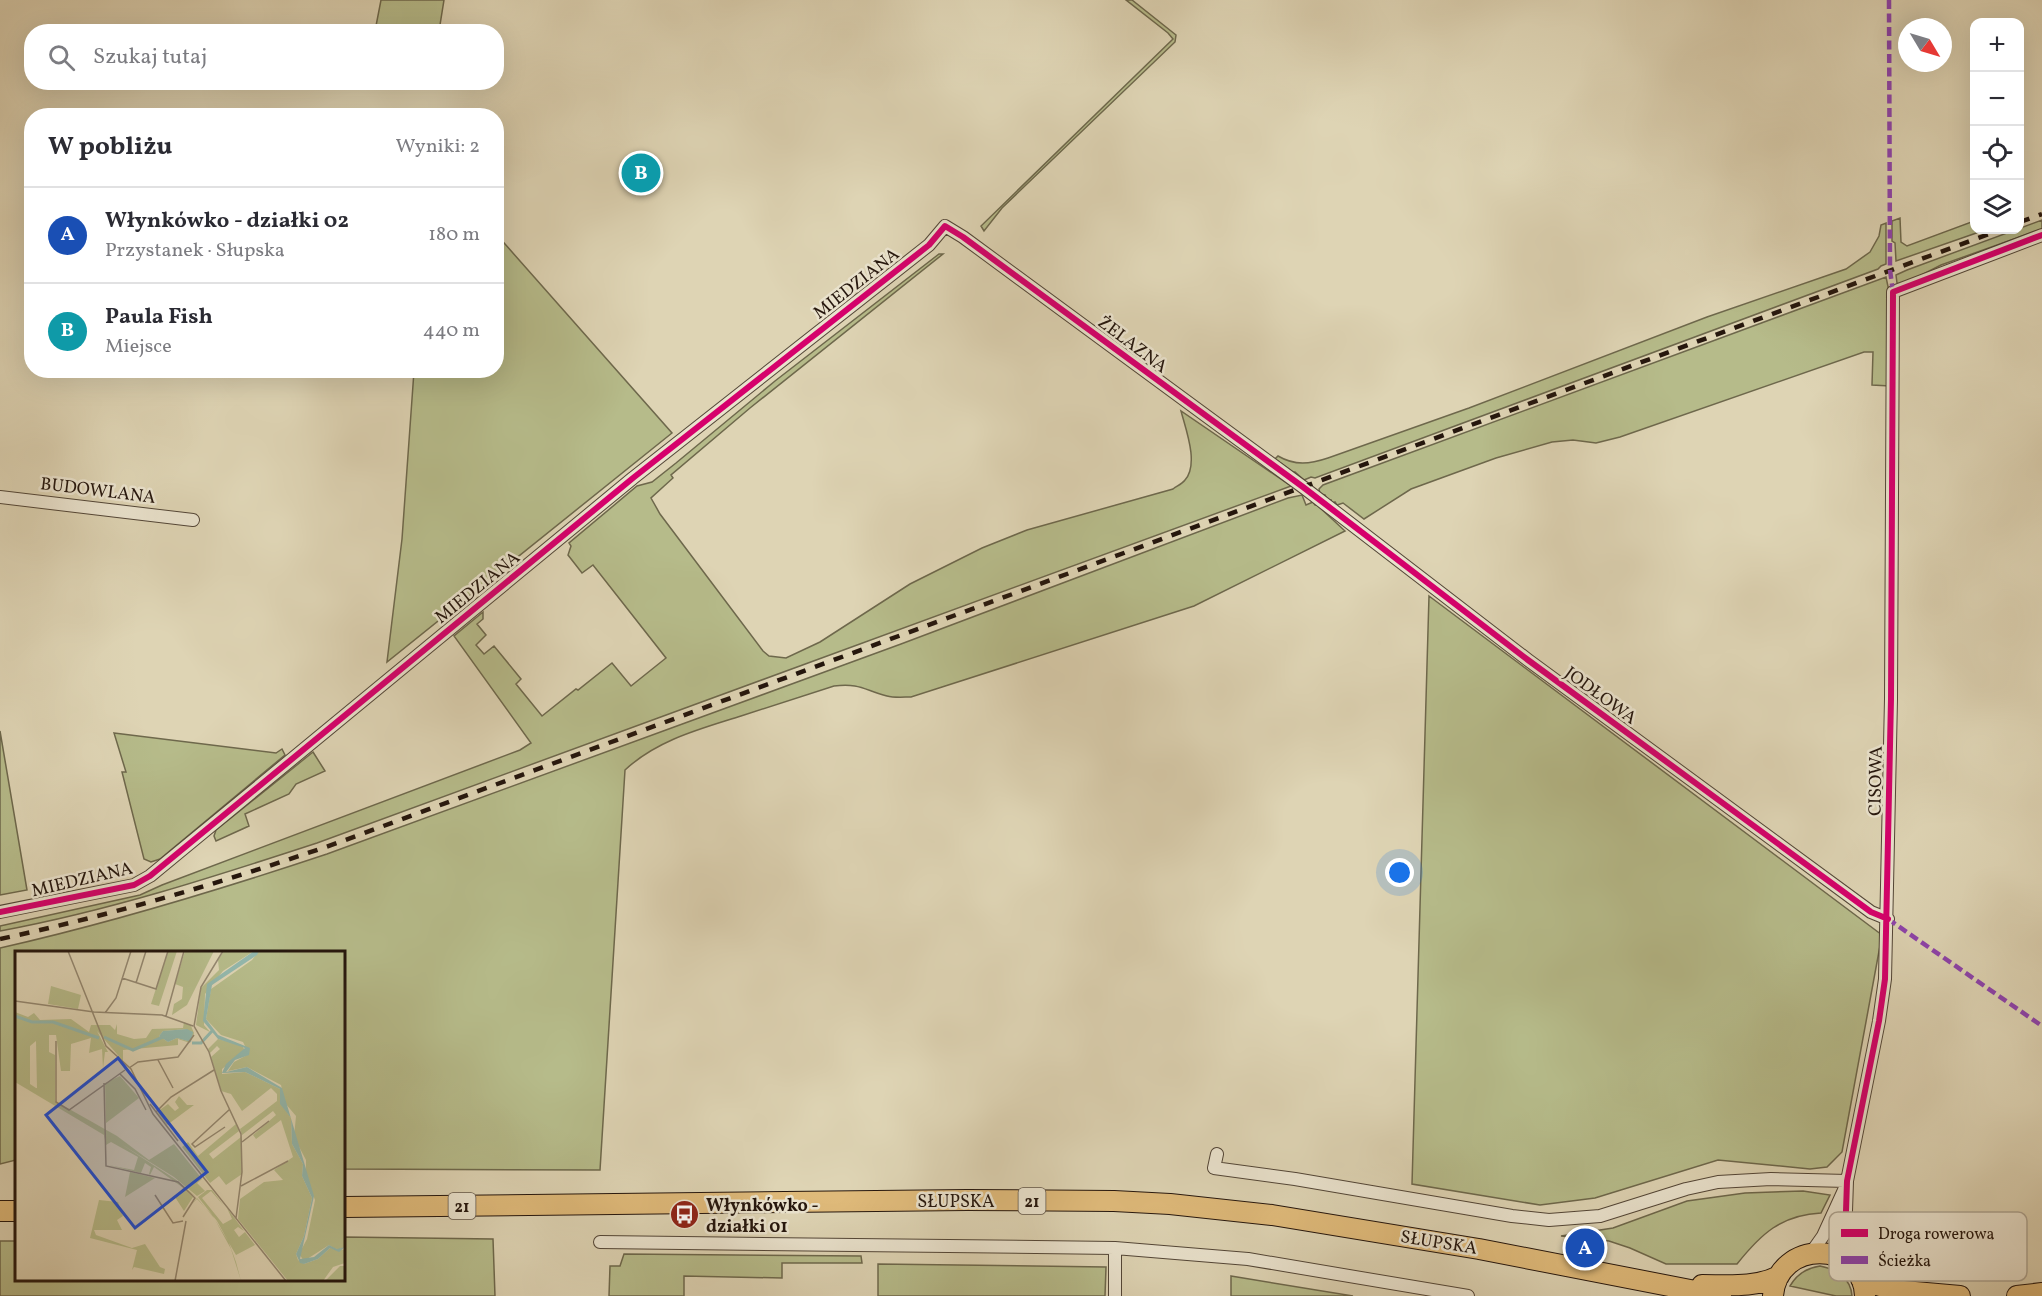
<!DOCTYPE html>
<html lang="pl">
<meta charset="utf-8">
<style>
:root{--surface:#fff;--page:#f7f7f7;--text:#2b2b33;--muted:#7c7c81;--line:#e1e1e2;--accent:#7c3aed}
body{margin:0;font-family:Vollkorn,serif;background:var(--page);color:var(--text)}
.controls{position:absolute;right:18px;top:18px;display:grid;overflow:hidden;border-radius:12px;box-shadow:0 6px 24px #0002}
.controls button{width:54px;height:54px;display:grid;place-items:center;padding:0;border:0;border-bottom:2px solid var(--line);background:var(--surface);color:var(--text);font:30px sans-serif}
.compass{position:absolute;left:1898px;top:18px;width:54px;height:54px;border-radius:50%;background:var(--surface);box-shadow:0 6px 24px #0002;rotate:128deg}
.you{position:absolute;left:1400px;top:873px;width:21px;height:21px;margin:-15px;border:4px solid #fff;border-radius:50%;background:#1a73e8;box-shadow:0 0 0 9px #1a73e833}
.badge{display:grid;place-items:center;width:39px;height:39px;border-radius:50%;background:var(--accent);color:#fff;font-size:20px;font-weight:700}
.pin{position:absolute;translate:-50% -50%;border:3px solid #fff;box-shadow:0 2px 6px #0006}
.list{margin:0;padding:0;list-style:none}
h2{display:flex;justify-content:space-between;align-items:center;height:78px;margin:0;padding:0 24px;font-size:26px}
h2 small{font-size:20px;font-weight:400;color:var(--muted)}
.list li{display:grid;grid-template-columns:39px 1fr auto;gap:18px;align-items:center;box-sizing:border-box;height:96px;padding:0 24px;border-top:2px solid var(--line)}
.list b{display:block;font-size:22px;white-space:nowrap}
.list p{margin:0;font-size:20px;white-space:nowrap;color:var(--muted)}
.list em{font-size:20px;font-style:normal;color:var(--muted)}
.icon{flex:none;width:33px;height:33px;fill:none;stroke:currentColor;stroke-width:2;stroke-linecap:round;stroke-linejoin:round}
.map{position:relative;flex:none;width:2042px;height:1296px;overflow:hidden}
.search{position:absolute;background:var(--surface);box-shadow:0 6px 24px #0002;left:24px;top:24px;width:480px;height:66px;display:flex;align-items:center;gap:15px;box-sizing:border-box;padding:0 21px;border-radius:24px;color:var(--muted);font-size:22px}
.panel{position:absolute;background:var(--surface);box-shadow:0 6px 24px #0002;left:24px;top:108px;width:480px;height:270px;border-radius:24px}
.map>svg:first-child{display:block}
.green{fill:#b6bb8a;stroke:#6e684c;stroke-width:1.5}
.lines{fill:none;stroke-linecap:round;stroke-linejoin:round}
.minor-casing{stroke:#534637;stroke-width:14}
.primary-casing{stroke:#25160d;stroke-width:22}
.minor{stroke:#eae3ce;stroke-width:12}
.primary{stroke:#dfba7a;stroke-width:20}
.rail{stroke:#25160d;stroke-width:4.5;stroke-dasharray:10 10;stroke-linecap:butt}
.quiet{stroke:#8e44ad;stroke-width:4.5;stroke-dasharray:9 4.5;stroke-linecap:butt}
.cycleway-casing{stroke:#eae3ce;stroke-width:10}
.cycleway{stroke:#d6006c;stroke-width:6}
.labels{text-anchor:middle;stroke-width:5;stroke-linejoin:round;paint-order:stroke}
.shield{fill:#eae3ce;stroke:#605447;stroke-width:1.5}
.shield-label{font-size:16px;font-weight:bold;fill:#25160d}
.street-label{font-size:18px;fill:#25160d;stroke:#eae3ce}
.poi-label{font-size:18px;font-weight:bold;fill:#25160d;stroke:#eae3ce;text-anchor:start}
.inset-river{fill:none;stroke:#93b8ad;stroke-width:3}
.inset-road{fill:none;stroke:#948871;stroke-width:1.5}
.view{fill:#1d4ed8;fill-opacity:0.15;stroke:#1d4ed8;stroke-width:3}
.inset-edge{fill:none;stroke:#25160d;stroke-width:3}
.key{fill:#eae3ce;stroke:#afa694;stroke-width:1.5}
.key-label{font-size:16px;fill:#25160d}
</style>
<div class="map">
<svg width="2042" height="1296" viewBox="0 0 2042 1296">
<rect width="100%" height="100%" fill="#ded4b4"/>
<filter id="stains"><feTurbulence type="fractalNoise" baseFrequency=".00333" numOctaves="4"/><feColorMatrix values="0 0 0 0 .2 0 0 0 0 .09 0 0 0 0 .02 0 0 0 .5 -.17"/></filter>
<radialGradient id="worn" r=".72"><stop offset=".6" stop-color="#630" stop-opacity="0"/><stop offset="1" stop-color="#630" stop-opacity=".3"/></radialGradient>
<path class="green" d="M 381,0 L 444,0 L 439,31 L 375,31 Z
M 1126,0 L 1132,0 L 1176,35 L 1175,42 L 1002,208 L 984,231 L 981,226 L 1173,39 L 1168,33 Z
M 1900,218 L 1901,242 L 1907,246 L 1974,221 L 1974,230 L 1985,230 L 1896,261 L 1895,243 L 1892,241 L 1892,221 Z
M 2042,220 L 2042,229 L 1941,265 L 1902,285 L 1897,283 L 1896,275 L 1907,270 Z
M 1886,223 L 1886,264 L 1881,266 L 1878,269 L 1315,478 L 1311,477 L 1304,480 L 1295,472 L 1293,472 L 1275,459 L 1278,456 C 1295,466 1310,464 1328,458 L 1469,408 L 1707,317 L 1846,269 L 1870,252 L 1879,236 L 1881,225 Z
M 497,235 L 672,433 L 387,662 L 402,539 L 414,371 L 496,370 Z
M 939,254 L 943,254 L 750,408 L 671,475 L 673,478 L 651,498 L 660,514 L 763,651 L 769,656 L 786,658 L 820,642 L 910,584 L 982,548 L 1027,530 L 1173,489 C 1177,486 1182,484 1185,480 C 1199,464 1186,430 1181,411 L 1291,486 L 317,843 C 213,877 108,911 0,931 L 0,926 L 140,895 L 162,885 L 520,750 L 531,743 L 454,636 L 483,612 L 483,619 L 477,624 L 486,635 L 476,645 L 484,654 L 494,646 L 521,679 L 516,684 L 542,716 L 576,689 L 578,690 L 612,663 L 631,686 L 666,658 L 593,565 L 582,573 L 568,555 L 571,546 L 569,543 L 637,486 L 652,482 L 676,463 L 775,381 Z
M 1886,277 L 1890,296 L 1890,386 L 1872,385 L 1873,352 L 1864,352 L 1620,437 L 1596,443 L 1573,440 L 1552,442 L 1496,458 L 1411,489 L 1364,519 L 1343,503 L 1337,505 L 1335,502 L 1332,503 L 1331,500 L 1328,501 L 1325,495 L 1320,494 L 1319,489 L 1323,485 Z
M 1302,495 L 1306,505 L 1313,502 L 1315,505 L 1317,505 L 1345,531 L 1194,606 L 911,697 C 904,697 894,698 887,696 C 864,690 860,683 834,686 C 803,696 772,706 741,716 C 700,729 657,740 625,770 L 600,1170 L 344,1169 L 344,952 L 16,952 L 16,1160 L 0,1164 L 0,948 C 111,923 219,890 327,854 L 901,644 L 1288,498 Z
M 1429,596 L 1882,935 L 1842,1152 L 1827,1167 L 1810,1169 L 1718,1160 L 1595,1198 L 1540,1205 L 1412,1184 Z
M 0,731 L 27,890 L 0,895 Z
M 114,733 L 276,753 L 282,749 L 285,755 L 160,859 L 151,862 L 144,859 L 122,772 L 126,772 Z
M 313,752 L 325,771 L 296,784 L 289,794 L 245,814 L 249,826 L 216,841 L 214,836 L 216,830 Z
M 1803,1191 L 1830,1195 L 1821,1213 C 1781,1215 1761,1234 1737,1264 L 1666,1264 L 1630,1248 L 1609,1241 L 1561,1236 L 1613,1228 L 1687,1201 L 1745,1193 Z
M 344,1237 L 493,1239 L 495,1296 L 0,1296 L 0,1241 L 16,1241 L 16,1280 L 344,1280 Z
M 624,1254 L 861,1256 L 862,1263 L 782,1263 L 782,1278 L 684,1276 L 684,1296 L 609,1296 L 610,1266 L 620,1266 Z
M 878,1264 L 1106,1267 L 1105,1296 L 878,1296 Z
M 1820,1266 C 1836,1269 1851,1278 1852,1296 L 1836,1296 L 1790,1286 C 1797,1274 1806,1268 1820,1266 Z
M 1231,1276 L 1353,1296 L 1231,1296 Z"/>
<g class="lines">
<defs>
<path id="minor" d="M 0,497 L 193,520
M 0,912 L 134,885 L 150,876 L 633,478 L 929,245 L 945,226 L 963,237 L 1303,487 L 1528,660 L 1871,912 L 1888,919
M 1217,1154 L 1214,1168 L 1295,1179 L 1512,1216 L 1549,1220 L 1600,1216 L 1686,1189 L 1718,1182 L 1771,1179 L 1847,1181
M 600,1242 L 1115,1248 L 1248,1259 L 1468,1296
M 1115,1248 L 1115,1296
M 1811,1253 L 1823,1236 L 1845,1188
M 1851,1264 L 1846,1252 L 1845,1241 L 1847,1181 L 1879,1021 L 1885,979 L 1891,699 L 1893,292 L 2042,235"/>
<path id="primary" d="M 344,1207 L 967,1200 L 1114,1201 L 1170,1204 L 1272,1215 L 1479,1249 L 1721,1296
M 0,1211 L 16,1211
M 1861,1279 L 1892,1290 L 1960,1296
M 1702,1285 C 1728,1285 1755,1288 1779,1276
M 1773,1296 C 1777,1239 1863,1239 1865,1296
M 2017,1296 L 2042,1293"/>
</defs>
<use href="#minor" class="minor-casing"/>
<use href="#primary" class="primary-casing"/>
<use href="#minor" class="minor"/>
<use href="#primary" class="primary"/>
<path class="rail" d="M 2020,222 L 2042,214
M 0,939 C 116,914 228,881 340,842 L 2000,230"/>
<path class="quiet" d="M 1889,0 L 1890,270 L 1893,292
M 1888,919 L 2042,1026"/>
<defs>
<path id="cycleway" d="M 0,912 L 134,885 L 150,876 L 633,478 L 929,245 L 945,226 L 963,237 L 1303,487 L 1528,660 L 1871,912 L 1888,919
M 1851,1265 L 1846,1252 L 1845,1241 L 1847,1181 L 1879,1021 L 1885,979 L 1891,699 L 1893,292 L 2042,235"/>
</defs>
<use href="#cycleway" class="cycleway-casing"/>
<use href="#cycleway" class="cycleway"/>
</g>
<defs>
<symbol id="bus-disc" viewBox="-11 -11 22 22"><circle r="9.5" fill="#8f2418" stroke="#eae3ce"/><path d="M-5-6H5V4H4V6H2V4H-2V6H-4V4H-5ZM-3.5-4V0h7V-4ZM-3.5 1.2v1.5H-2V1.2ZM2 1.2v1.5H3.5V1.2Z" fill="#fff"/></symbol>
</defs>
<g fill-rule="evenodd">
<use href="#bus-disc" x="668" y="1198" width="33" height="33"/>
</g>
<g class="labels">
<g class="shield">
<rect x="1018.5" y="1188" width="27" height="26" rx="4.5"/>
<rect x="448.5" y="1193" width="27" height="26" rx="4.5"/>
</g>
<g class="shield-label">
<text x="1032" y="1207">21</text>
<text x="462" y="1212">21</text>
</g>
<g class="street-label">
<text transform="translate(856 283) rotate(-38)" y="6">MIEDZIANA</text>
<text transform="translate(1133 344) rotate(37)" y="6">ŻELAZNA</text>
<text transform="translate(98 490) rotate(7)" y="6">BUDOWLANA</text>
<text transform="translate(477 587) rotate(-39)" y="6">MIEDZIANA</text>
<text transform="translate(1601 695) rotate(36)" y="6">JODŁOWA</text>
<text transform="translate(1875 781) rotate(-89)" y="6">CISOWA</text>
<text transform="translate(82 879) rotate(-13)" y="6">MIEDZIANA</text>
<text x="956" y="1207">SŁUPSKA</text>
<text transform="translate(1439 1242) rotate(9)" y="6">SŁUPSKA</text>
</g>
<g class="poi-label">
<text x="706" y="1211">Włynkówko -<tspan x="706" dy="21">działki 01</tspan></text>
</g>
</g>
<g transform="translate(15 951)">
<rect width="330" height="330" fill="#ded4b4"/>
<path d="M 153,0 L 162,0 L 144,55 L 136,53 ZM 170,0 L 199,0 L 172,54 L 157,64 L 159,53 L 167,48 L 168,36 L 160,33 ZM 209,0 L 239,0 L 208,20 L 190,43 L 189,74 L 195,81 L 181,74 L 186,37 L 204,19 L 203,9 ZM 244,0 L 330,0 L 330,296 L 322,299 L 314,294 L 289,310 L 284,303 L 292,288 L 300,249 L 291,224 L 291,209 L 279,186 L 281,165 L 270,152 L 266,134 L 232,116 L 213,120 L 219,111 L 234,103 L 228,91 L 206,84 L 191,68 L 196,38 L 237,9 ZM 36,35 L 66,44 L 63,58 L 33,53 ZM 0,61 L 13,66 L 19,62 L 25,69 L 56,68 L 74,81 L 76,74 L 95,74 L 100,79 L 102,73 L 102,83 L 119,88 L 131,87 L 137,78 L 168,77 L 169,71 L 176,75 L 179,82 L 175,92 L 163,88 L 163,94 L 108,99 L 108,110 L 82,80 L 93,101 L 90,101 L 88,117 L 87,98 L 74,102 L 76,87 L 56,93 L 55,120 L 46,120 L 41,84 L 34,84 L 34,101 L 40,104 L 40,150 L 102,185 L 134,209 L 159,193 L 187,228 L 182,232 L 190,240 L 182,245 L 159,226 L 106,193 L 160,228 L 169,235 L 181,246 L 139,216 L 135,224 L 134,223 L 136,216 L 130,212 L 126,222 L 93,214 L 119,219 L 123,206 L 96,191 L 91,194 L 89,184 L 0,131 ZM 172,78 L 173,90 L 162,87 L 153,91 L 144,85 L 148,80 ZM 21,90 L 22,137 L 21,137 L 15,133 L 15,95 ZM 203,88 L 227,94 L 230,100 L 207,118 L 207,123 L 230,121 L 265,138 L 266,153 L 276,167 L 277,193 L 288,213 L 287,225 L 297,247 L 289,285 L 281,303 L 283,309 L 289,313 L 303,308 L 315,297 L 330,299 L 330,312 L 318,316 L 308,330 L 273,330 L 223,268 L 225,248 L 249,231 L 268,229 L 259,219 L 278,206 L 266,169 L 241,188 L 238,184 L 261,164 L 258,160 L 227,184 L 225,178 L 262,150 L 262,143 L 256,137 L 227,160 L 216,143 L 206,140 L 196,106 L 205,98 L 202,95 L 195,102 L 193,98 ZM 105,125 L 124,147 L 91,172 L 90,132 ZM 164,145 L 172,154 L 179,154 L 152,174 L 142,161 L 153,153 L 160,160 L 164,157 L 160,151 ZM 221,173 L 224,180 L 194,203 L 198,208 L 226,186 L 227,223 L 211,234 L 204,225 L 195,232 L 167,196 L 173,191 L 183,205 ZM 115,221 L 140,227 L 110,246 ZM 168,237 L 178,246 L 169,260 L 160,246 ZM 192,239 L 197,239 L 209,255 L 196,240 L 187,247 L 208,273 L 217,268 L 212,257 L 229,280 L 223,276 L 219,279 L 224,286 L 230,281 L 240,294 L 221,304 L 214,292 L 221,311 L 226,330 L 216,298 L 198,265 L 182,248 L 177,253 L 182,247 L 199,267 L 213,290 L 202,270 L 183,246 ZM 84,249 L 103,251 L 108,265 L 102,269 L 107,279 L 79,279 L 81,284 L 117,297 L 130,293 L 145,316 L 150,318 L 149,323 L 119,316 L 117,319 L 122,299 L 75,287 ZM 325,315 L 330,315 L 330,330 L 310,330 Z" fill="#b6bb8a" fill-rule="evenodd"/>
<path d="M 239,0 L 244,0 L 242,4 L 197,34 L 191,68 L 203,84 L 235,97 L 234,104 L 220,109 L 211,121 L 232,116 L 267,137 L 299,245 L 285,308 L 299,306 L 314,294 L 322,298 L 330,296 L 324,301 L 315,297 L 303,308 L 289,313 L 285,312 L 281,303 L 289,285 L 297,247 L 287,225 L 288,213 L 277,193 L 276,167 L 265,153 L 265,138 L 230,121 L 207,122 L 211,113 L 230,97 L 203,88 L 188,70 L 192,33 ZM 172,78 L 178,81 L 176,91 L 162,87 L 153,91 L 144,85 L 148,80 Z" fill="#93b8ad"/>
<path class="inset-river" d="M 0,65 L 17,71 L 38,71 L 84,87M 89,86 L 118,99 L 148,86M 177,92 L 186,92 L 197,80"/>
<path class="inset-road" d="M 53,0 L 91,95 L 116,118 L 138,163 L 271,330M 208,0 L 186,36 L 179,75 L 194,101 L 206,140 L 226,183 L 227,221 L 221,267M 107,27 L 141,38 L 153,0M 121,32 L 131,0M 0,50 L 79,61 L 147,64 L 178,75M 90,62 L 101,47 L 116,0M 151,65 L 169,0M 41,90 L 41,151 L 54,159 L 110,119M 143,109 L 158,137M 114,117 L 123,111 L 163,106 L 179,84M 105,123 L 120,138 L 131,159M 89,132 L 91,215 L 163,231 L 180,247 L 168,266M 135,153 L 163,190M 141,161 L 156,146 L 199,119M 210,176 L 180,196 L 177,193 L 215,158M 227,191 L 254,170M 226,235 L 273,210M 140,244 L 158,272 L 168,270M 160,330 L 171,270"/>
<path class="view" d="M 103,107 L 192,221 L 120,277 L 31,164 Z"/>
<rect width="330" height="330" class="inset-edge"/>
</g>
<rect x="1829" y="1212" width="198" height="69" rx="9" class="key"/>
<rect x="1841" y="1229" width="27" height="8" fill="#d6006c"/>
<rect x="1841" y="1256" width="27" height="8" fill="#8e44ad"/>
<g class="key-label">
<text x="1878" y="1239">Droga rowerowa</text>
<text x="1878" y="1266">Ścieżka</text>
</g>
<rect width="100%" height="100%" filter="url(#stains)"/>
<rect width="100%" height="100%" fill="url(#worn)"/>
</svg>
<div class="controls">
<button>+</button>
<button>−</button>
<button><svg class="icon" aria-label="locate" viewBox="0 0 24 24"><circle cx="12" cy="12" r="6"/><path d="M12 2v4M12 18v4M2 12h4M18 12h4"/></svg></button>
<button><svg class="icon" aria-label="layers" viewBox="0 0 24 24"><path d="M12 4l9 5-9 5-9-5zM3 14l9 5 9-5"/></svg></button>
</div>
<svg class="compass" viewBox="-18 -18 36 36"><path d="M0-13l5 13h-10z" fill="#e53935"/><path d="M0 13l5-13h-10z" fill="#7c7c81"/></svg>
<div class="you"></div>
<div class="pin badge" style="left:1585px;top:1248px;background:#1a4fb4">A</div>
<div class="pin badge" style="left:641px;top:173px;background:#0f9aa8">B</div>
<div class="search"><svg class="icon" aria-label="search" viewBox="0 0 24 24"><circle cx="10" cy="10" r="6"/><path d="M15 15l6 6"/></svg>Szukaj tutaj</div>
<section class="panel">
<h2>W pobliżu<small>Wyniki: 2</small></h2>
<ul class="list">
<li><span class="badge" style="background:#1a4fb4">A</span><div><b>Włynkówko - działki 02</b><p>Przystanek · Słupska</p></div><em>180 m</em></li>
<li><span class="badge" style="background:#0f9aa8">B</span><div><b>Paula Fish</b><p>Miejsce</p></div><em>440 m</em></li>
</ul>
</section>
</div>
